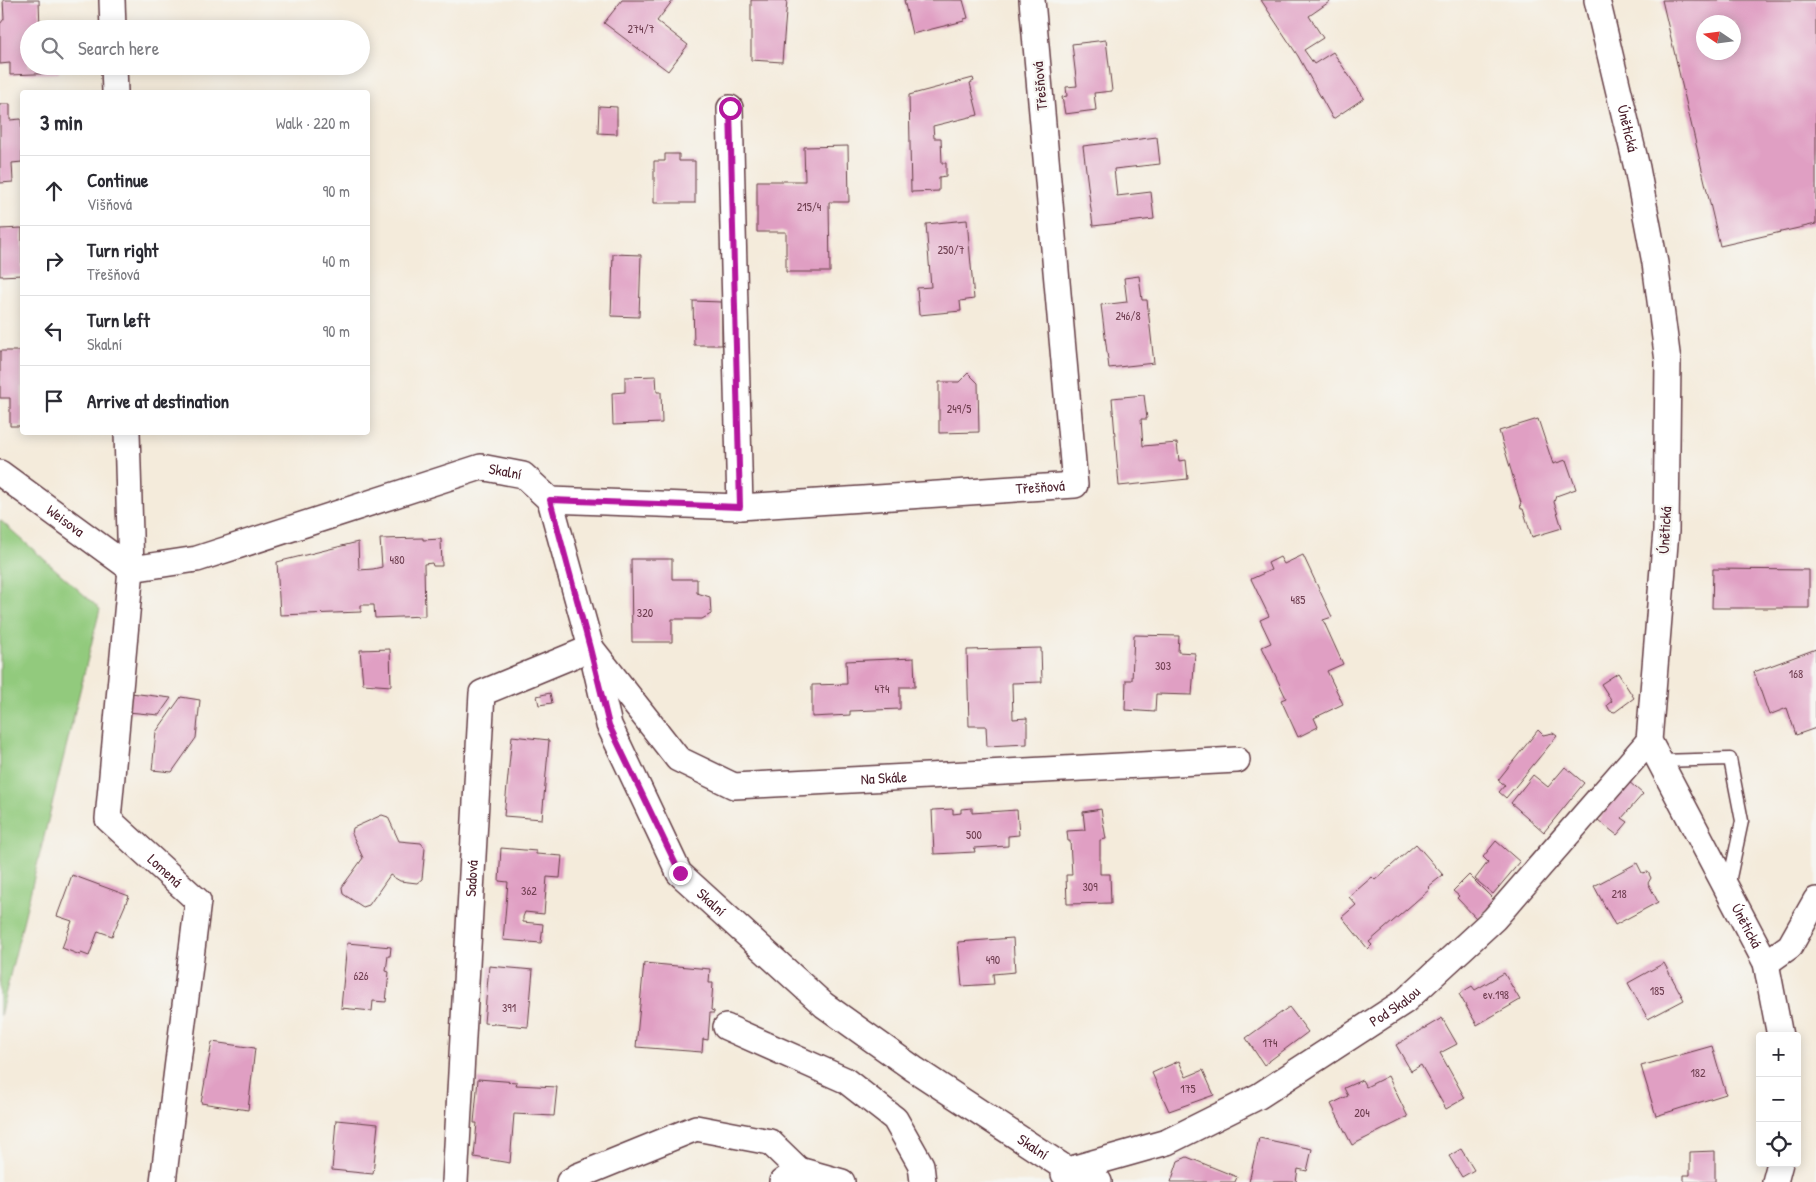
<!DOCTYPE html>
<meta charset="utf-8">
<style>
:root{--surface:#fff;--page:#f2f2f3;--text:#2b2b33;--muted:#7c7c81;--line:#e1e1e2}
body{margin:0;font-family:"Patrick Hand",sans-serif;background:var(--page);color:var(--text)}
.controls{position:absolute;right:15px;bottom:15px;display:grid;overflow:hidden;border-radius:5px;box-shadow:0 2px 12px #0003}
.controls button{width:45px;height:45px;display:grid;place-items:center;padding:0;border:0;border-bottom:1px solid var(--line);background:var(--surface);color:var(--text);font:25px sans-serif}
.compass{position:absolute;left:1696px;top:15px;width:45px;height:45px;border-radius:50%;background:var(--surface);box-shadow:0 2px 12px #0003;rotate:283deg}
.stop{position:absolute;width:15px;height:15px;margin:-11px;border:4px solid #b5179e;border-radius:50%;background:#fff}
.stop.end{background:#b5179e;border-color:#fff;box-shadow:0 1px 5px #0008}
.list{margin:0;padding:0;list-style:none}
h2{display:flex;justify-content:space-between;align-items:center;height:65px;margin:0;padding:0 20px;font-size:21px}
h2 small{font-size:16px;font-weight:400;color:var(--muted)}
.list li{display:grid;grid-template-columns:32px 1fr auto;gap:15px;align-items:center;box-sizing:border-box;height:70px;padding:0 20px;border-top:1px solid var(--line)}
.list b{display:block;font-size:19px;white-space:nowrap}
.list p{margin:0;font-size:16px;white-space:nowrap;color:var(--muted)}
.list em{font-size:16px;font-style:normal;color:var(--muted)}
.icon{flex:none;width:28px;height:28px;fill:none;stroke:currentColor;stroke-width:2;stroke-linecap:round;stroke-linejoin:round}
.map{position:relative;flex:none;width:1816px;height:1182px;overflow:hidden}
.search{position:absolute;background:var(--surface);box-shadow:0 2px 12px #0003;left:20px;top:20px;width:350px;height:55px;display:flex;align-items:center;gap:12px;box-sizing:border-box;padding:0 18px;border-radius:28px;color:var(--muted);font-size:19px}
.panel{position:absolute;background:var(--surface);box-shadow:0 2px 12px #0003;left:20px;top:90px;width:350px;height:345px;border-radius:5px}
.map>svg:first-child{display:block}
.green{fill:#92ca7d;stroke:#6e7454}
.building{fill:#e09fc3;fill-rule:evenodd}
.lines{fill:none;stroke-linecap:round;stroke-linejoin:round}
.service-casing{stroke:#643e45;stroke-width:15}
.minor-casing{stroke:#643e45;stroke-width:28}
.service{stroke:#fff;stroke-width:12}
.minor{stroke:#fff;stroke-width:25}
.route{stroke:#b5179e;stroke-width:6}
.labels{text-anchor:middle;stroke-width:4.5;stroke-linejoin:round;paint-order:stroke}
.number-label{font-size:12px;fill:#703f51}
.street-label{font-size:15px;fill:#4a1f2b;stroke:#f6f6f2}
</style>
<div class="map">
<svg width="1816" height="1182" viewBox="0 0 1816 1182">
<rect width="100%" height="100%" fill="#f6f6f2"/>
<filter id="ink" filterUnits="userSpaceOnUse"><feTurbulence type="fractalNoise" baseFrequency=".02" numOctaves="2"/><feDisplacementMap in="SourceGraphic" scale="10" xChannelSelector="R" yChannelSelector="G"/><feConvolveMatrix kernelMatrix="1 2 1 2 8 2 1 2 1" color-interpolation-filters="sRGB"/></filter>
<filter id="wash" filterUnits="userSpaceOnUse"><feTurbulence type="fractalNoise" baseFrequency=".0096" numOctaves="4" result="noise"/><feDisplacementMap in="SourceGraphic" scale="20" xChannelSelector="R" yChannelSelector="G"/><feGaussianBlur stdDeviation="1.12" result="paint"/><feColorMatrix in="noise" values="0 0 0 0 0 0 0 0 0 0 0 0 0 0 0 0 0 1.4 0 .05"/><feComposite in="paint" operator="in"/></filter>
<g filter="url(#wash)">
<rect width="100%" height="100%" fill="#f4ebdb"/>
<path class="green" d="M 0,520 L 100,609 L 0,1016 Z"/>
<g id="blocks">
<path class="building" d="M 3,0 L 39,0 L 40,29 L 29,29 L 29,66 L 59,66 L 59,73 L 10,75 L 10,63 L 0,64 L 0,24 L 4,19 Z
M 622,0 L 673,0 L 657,21 L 688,45 L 668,71 L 604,23 Z
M 751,0 L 787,0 L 782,62 L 751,60 Z
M 904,0 L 963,0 L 968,18 L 964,19 L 964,21 L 912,34 Z
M 1261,0 L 1332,0 L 1309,16 L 1323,38 L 1304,50 L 1314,64 L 1333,52 L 1364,98 L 1333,119 L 1298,56 Z
M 1662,0 L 1816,0 L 1816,224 L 1720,246 ZM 1704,22 L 1734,22 L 1734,52 L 1704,52 Z
M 1106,40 L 1112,91 L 1094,93 L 1096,110 L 1065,114 L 1062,97 L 1067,96 L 1066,87 L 1077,86 L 1072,44 Z
M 973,78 L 974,81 L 970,83 L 978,115 L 933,126 L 934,138 L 941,138 L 942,163 L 946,163 L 946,176 L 939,177 L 939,191 L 911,192 L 909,95 Z
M 0,104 L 10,104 L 10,120 L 21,119 L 22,130 L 22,162 L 12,163 L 13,182 L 0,183 Z
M 599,106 L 617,107 L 617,134 L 598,133 Z
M 1157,137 L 1160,164 L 1114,169 L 1117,196 L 1151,192 L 1154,219 L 1093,226 L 1083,146 Z
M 848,146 L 849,202 L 829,202 L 830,272 L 786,272 L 786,232 L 757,232 L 757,181 L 805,181 L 804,147 Z
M 665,154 L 679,154 L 679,161 L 695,161 L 695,203 L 654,203 L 654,161 L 665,161 Z
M 967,220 L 974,299 L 960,301 L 961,311 L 919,315 L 917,288 L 931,287 L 926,224 Z
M 22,228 L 22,275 L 0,276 L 0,229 Z
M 613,254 L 641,255 L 639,317 L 611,316 Z
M 1139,276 L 1142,300 L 1147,300 L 1154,363 L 1109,368 L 1101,305 L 1127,302 L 1124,278 Z
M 693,301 L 722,302 L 722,345 L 694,345 Z
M 0,351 L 22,351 L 22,426 L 10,426 L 10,398 L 0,398 Z
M 968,373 L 978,383 L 979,432 L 939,433 L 939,382 L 959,382 Z
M 656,376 L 657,392 L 661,392 L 662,423 L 613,425 L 612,393 L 625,392 L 625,377 Z
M 1144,395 L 1147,419 L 1141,419 L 1143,446 L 1177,443 L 1179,461 L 1186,460 L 1188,479 L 1119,486 L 1112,398 Z
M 1538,419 L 1553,464 L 1566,460 L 1576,489 L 1556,496 L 1554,502 L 1562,528 L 1532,537 L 1523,509 L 1521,509 L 1520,504 L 1521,503 L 1499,431 Z
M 423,538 L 423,540 L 441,539 L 442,566 L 433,566 L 432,563 L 424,564 L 425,616 L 375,618 L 374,605 L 361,605 L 361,612 L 280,615 L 277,562 L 358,542 L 359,570 L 373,569 L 382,567 L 380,539 Z
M 1303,555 L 1332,617 L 1323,620 L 1343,664 L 1327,671 L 1343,704 L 1314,718 L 1318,727 L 1298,737 L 1281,700 L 1286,698 L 1262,647 L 1271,643 L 1260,620 L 1269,616 L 1251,579 L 1271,570 L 1268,563 L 1280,557 L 1284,564 Z
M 631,559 L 672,559 L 672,579 L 697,579 L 697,593 L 710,597 L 711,614 L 702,619 L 672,619 L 672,642 L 632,642 Z
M 1713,569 L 1809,570 L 1809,608 L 1712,608 Z
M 1134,635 L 1179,636 L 1178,652 L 1195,653 L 1192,695 L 1156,694 L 1155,712 L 1125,710 L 1126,680 L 1132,680 Z
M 1041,648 L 1042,682 L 1012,683 L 1013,719 L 1027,718 L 1027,744 L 987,746 L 986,726 L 969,726 L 967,650 Z
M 390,649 L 391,686 L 363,684 L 360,650 Z
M 1816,649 L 1816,728 L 1796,735 L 1787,708 L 1769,715 L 1754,672 Z
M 914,658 L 915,687 L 900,687 L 900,709 L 850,711 L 850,715 L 812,717 L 812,685 L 847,684 L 846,661 Z
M 1618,673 L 1634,698 L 1615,712 L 1610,711 L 1607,705 L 1612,701 L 1601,684 Z
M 131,693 L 171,698 L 159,715 L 128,712 Z
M 550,693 L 552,703 L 539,705 L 537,696 Z
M 181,697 L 200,700 L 196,738 L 172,772 L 152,770 L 156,732 Z
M 1538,730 L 1543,735 L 1553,733 L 1557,736 L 1506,798 L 1499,792 L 1505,785 L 1498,780 Z
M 512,736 L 549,740 L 542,819 L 504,816 Z
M 1565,767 L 1584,783 L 1544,832 L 1511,803 L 1533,775 L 1548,787 Z
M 1628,781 L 1643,794 L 1622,818 L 1628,822 L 1617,835 L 1598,820 Z
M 972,808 L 972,813 L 1017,810 L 1019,835 L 1008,836 L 1008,846 L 974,848 L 975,852 L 934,854 L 932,810 L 953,809 L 953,814 L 961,813 L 961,809 Z
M 1101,809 L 1106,839 L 1100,840 L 1100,874 L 1110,874 L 1111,903 L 1067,904 L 1066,875 L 1072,875 L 1070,841 L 1068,841 L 1067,831 L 1085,830 L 1083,812 Z
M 382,815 L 388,817 L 399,841 L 421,843 L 425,848 L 422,879 L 417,883 L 400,881 L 390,875 L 369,905 L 363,907 L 343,894 L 342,887 L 363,858 L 352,834 L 353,828 Z
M 1496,841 L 1520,862 L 1493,894 L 1475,879 L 1488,862 L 1483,857 Z
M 1416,844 L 1443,875 L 1428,887 L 1430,889 L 1369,942 L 1372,945 L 1368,949 L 1342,917 L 1356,905 L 1349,897 L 1372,877 L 1375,880 Z
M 501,848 L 536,851 L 536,854 L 562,856 L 560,878 L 547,877 L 544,914 L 525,912 L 523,917 L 523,922 L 543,924 L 541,943 L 503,940 L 508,882 L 499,881 Z
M 1637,863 L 1642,873 L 1648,872 L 1651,878 L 1648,883 L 1658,902 L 1615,925 L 1594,886 Z
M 72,875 L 129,896 L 112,936 L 98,931 L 89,956 L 81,953 L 80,955 L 62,948 L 72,921 L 57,916 Z
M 1469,875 L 1496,902 L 1477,919 L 1457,898 L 1459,896 L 1453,891 Z
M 1013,938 L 1015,972 L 993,974 L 994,984 L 962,986 L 958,942 Z
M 347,943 L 391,947 L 390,956 L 388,956 L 386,971 L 389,972 L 386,1002 L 373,1001 L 372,1011 L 341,1008 Z
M 644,963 L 710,969 L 709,983 L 713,983 L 711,1010 L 714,1011 L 714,1013 L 710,1013 L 708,1040 L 703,1039 L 702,1052 L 636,1047 Z
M 1664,963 L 1684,1000 L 1648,1019 L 1628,983 Z
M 489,966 L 533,970 L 528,1027 L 484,1023 Z
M 1504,973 L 1520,1000 L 1477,1025 L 1459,994 L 1472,986 L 1475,990 Z
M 1289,1007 L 1308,1032 L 1264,1065 L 1246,1038 Z
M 1442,1018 L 1457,1044 L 1440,1053 L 1465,1098 L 1446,1109 L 1421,1065 L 1411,1071 L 1396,1045 Z
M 212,1042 L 255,1048 L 248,1110 L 201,1103 Z
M 1712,1046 L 1726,1094 L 1656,1116 L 1641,1066 Z
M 1179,1061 L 1186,1077 L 1203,1070 L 1214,1095 L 1169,1111 L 1152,1073 Z
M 1388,1076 L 1408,1117 L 1352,1145 L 1331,1104 L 1348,1096 L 1344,1088 L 1362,1080 L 1366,1087 Z
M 478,1079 L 517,1082 L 516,1085 L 557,1087 L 554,1116 L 514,1114 L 510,1163 L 474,1157 L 477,1123 L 474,1123 Z
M 336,1120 L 378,1124 L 373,1174 L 332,1170 Z
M 1259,1138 L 1312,1149 L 1307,1171 L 1298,1169 L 1296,1182 L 1249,1182 Z
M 1461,1149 L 1474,1170 L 1462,1177 L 1449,1156 Z
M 1715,1151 L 1715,1182 L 1684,1182 L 1684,1175 L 1690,1175 L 1690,1152 Z
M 1187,1157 L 1237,1177 L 1235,1182 L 1171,1182 L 1178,1161 Z"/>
</g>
</g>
<g filter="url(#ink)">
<use href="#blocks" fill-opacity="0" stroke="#643e45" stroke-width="1"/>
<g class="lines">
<defs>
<path id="service" d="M 1660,761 L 1730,759 L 1742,821 L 1728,887"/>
<g id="minor">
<path d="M 112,0 L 113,29"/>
<path id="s1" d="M 1597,0 L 1637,168 L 1655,263 L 1668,361 L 1666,531 L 1649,741 L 1766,963 L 1780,1036"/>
<path d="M 114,66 L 115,92"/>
<path d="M 730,108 L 740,507"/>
<path id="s2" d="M 127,432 L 131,569 L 108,819 L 198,901 L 163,1182"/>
<path id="s3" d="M 0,473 L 131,569"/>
<path id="s4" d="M 550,500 L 740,507 L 1075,485 L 1032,0"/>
<path id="s5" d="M 131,569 L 197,559 L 481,467 L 523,475 L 550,500 L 591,648 L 609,725 L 679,873 L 824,1005 L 914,1069 L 1068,1170 L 1099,1182"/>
<path d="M 1766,963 L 1790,946 L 1816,900"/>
<path d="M 726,1027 L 845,1080 L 895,1119 L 921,1165 L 923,1182"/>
<path id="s6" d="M 1064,1174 L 1068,1170 L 1167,1142 L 1259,1096 L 1405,1001 L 1494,919 L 1649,741"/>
<path id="s7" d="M 455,1182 L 482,693 L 591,648 L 678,759 L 734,786 L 1237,760"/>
<path d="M 569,1182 L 578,1176 L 696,1128 L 770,1142 L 799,1170"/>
<path d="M 782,1182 L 799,1170 L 842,1182"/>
<path d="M 1775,1182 L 1780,1163"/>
</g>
</defs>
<use href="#service" class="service-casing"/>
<use href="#minor" class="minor-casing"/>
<use href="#service" class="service"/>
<use href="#minor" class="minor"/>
</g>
</g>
<g class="lines" filter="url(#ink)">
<path class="route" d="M 680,873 L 609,725 L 590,648 L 550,500 L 740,507 L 730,108"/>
</g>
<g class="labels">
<g class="number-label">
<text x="641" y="33">274/7</text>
<text x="809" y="211">215/4</text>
<text x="951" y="254">250/7</text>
<text x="1128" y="320">246/8</text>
<text x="959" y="413">249/5</text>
<text x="397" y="564">480</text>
<text x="1298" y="604">485</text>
<text x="645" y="617">320</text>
<text x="1163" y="670">303</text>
<text x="1796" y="678">168</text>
<text x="882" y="693">474</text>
<text x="974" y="839">500</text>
<text x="1090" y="891">309</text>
<text x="529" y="895">362</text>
<text x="1619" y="898">218</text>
<text x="993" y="964">490</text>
<text x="361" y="980">626</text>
<text x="1657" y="995">185</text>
<text x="1496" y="999">ev.198</text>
<text x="509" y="1012">391</text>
<text x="1270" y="1047">174</text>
<text x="1698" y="1077">182</text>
<text x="1188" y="1093">175</text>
<text x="1362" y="1117">204</text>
</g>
<g class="street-label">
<text transform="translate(1040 86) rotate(-95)" y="5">Třešňová</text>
<text dy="5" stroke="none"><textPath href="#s1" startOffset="132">Únětická</textPath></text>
<text dy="5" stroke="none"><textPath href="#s5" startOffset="390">Skalní</textPath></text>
<text dy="5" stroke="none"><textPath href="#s4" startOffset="491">Třešňová</textPath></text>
<text dy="5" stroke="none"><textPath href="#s3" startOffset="81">Weisova</textPath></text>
<text transform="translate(1665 530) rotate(-87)" y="5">Únětická</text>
<text dy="5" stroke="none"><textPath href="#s7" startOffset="961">Na Skále</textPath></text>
<text dy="5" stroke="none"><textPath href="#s2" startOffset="465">Lomená</textPath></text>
<text dy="5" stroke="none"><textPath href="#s7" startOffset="304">Sadová</textPath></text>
<text dy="5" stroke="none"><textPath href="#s5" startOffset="885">Skalní</textPath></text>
<text dy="5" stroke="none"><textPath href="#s1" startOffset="958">Únětická</textPath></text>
<text dy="5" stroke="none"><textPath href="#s6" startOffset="374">Pod Skalou</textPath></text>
<text dy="5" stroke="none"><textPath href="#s5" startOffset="1290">Skalní</textPath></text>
</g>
</g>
</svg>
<div class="controls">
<button>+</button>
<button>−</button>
<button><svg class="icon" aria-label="locate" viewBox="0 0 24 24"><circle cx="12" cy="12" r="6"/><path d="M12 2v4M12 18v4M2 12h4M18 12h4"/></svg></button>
</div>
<svg class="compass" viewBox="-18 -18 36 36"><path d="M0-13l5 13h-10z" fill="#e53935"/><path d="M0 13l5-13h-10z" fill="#7c7c81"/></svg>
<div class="stop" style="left:730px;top:108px"></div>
<div class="stop end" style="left:680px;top:873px"></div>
<div class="search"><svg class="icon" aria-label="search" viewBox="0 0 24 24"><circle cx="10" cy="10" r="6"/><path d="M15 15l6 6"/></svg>Search here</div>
<section class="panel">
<h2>3 min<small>Walk · 220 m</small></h2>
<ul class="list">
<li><svg class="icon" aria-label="ahead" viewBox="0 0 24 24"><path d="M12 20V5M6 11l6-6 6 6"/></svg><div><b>Continue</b><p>Višňová</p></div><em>90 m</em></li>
<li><svg class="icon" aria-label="right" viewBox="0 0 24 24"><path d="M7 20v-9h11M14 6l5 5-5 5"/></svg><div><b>Turn right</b><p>Třešňová</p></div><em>40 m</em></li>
<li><svg class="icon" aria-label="left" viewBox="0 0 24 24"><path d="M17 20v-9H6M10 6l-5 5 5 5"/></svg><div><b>Turn left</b><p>Skalní</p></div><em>90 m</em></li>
<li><svg class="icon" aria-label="arrive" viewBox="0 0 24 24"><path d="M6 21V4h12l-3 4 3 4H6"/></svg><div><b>Arrive at destination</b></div></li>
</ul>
</section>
</div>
